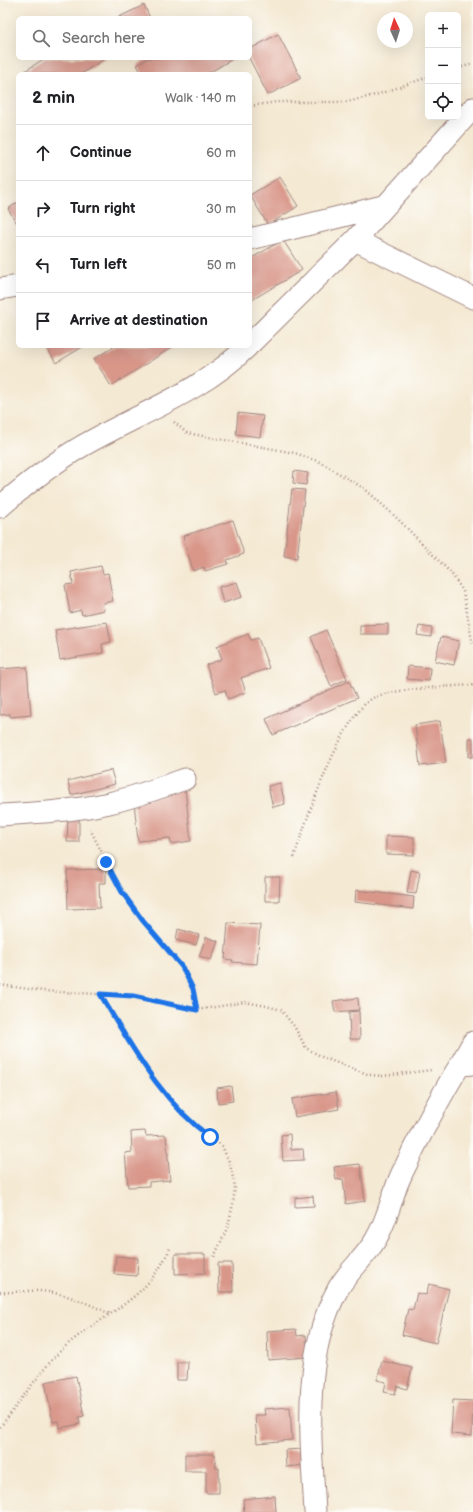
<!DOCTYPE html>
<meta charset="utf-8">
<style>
:root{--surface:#fff;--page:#f2f2f2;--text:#202124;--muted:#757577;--line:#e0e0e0}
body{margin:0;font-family:"Balsamiq Sans",sans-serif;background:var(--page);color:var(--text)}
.controls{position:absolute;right:12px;top:12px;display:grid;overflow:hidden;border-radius:6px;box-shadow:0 4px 16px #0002}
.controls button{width:36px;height:36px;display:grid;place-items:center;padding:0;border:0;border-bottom:1px solid var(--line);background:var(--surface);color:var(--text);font:20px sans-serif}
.compass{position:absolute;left:377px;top:12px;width:36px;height:36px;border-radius:50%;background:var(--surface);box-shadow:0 4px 16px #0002;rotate:356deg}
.stop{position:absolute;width:12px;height:12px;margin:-9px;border:3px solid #1a73e8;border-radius:50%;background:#fff}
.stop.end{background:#1a73e8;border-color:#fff;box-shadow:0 1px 4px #0008}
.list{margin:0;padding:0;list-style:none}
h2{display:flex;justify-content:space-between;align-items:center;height:52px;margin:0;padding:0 16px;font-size:17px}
h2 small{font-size:13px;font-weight:400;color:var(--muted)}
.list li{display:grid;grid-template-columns:26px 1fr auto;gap:12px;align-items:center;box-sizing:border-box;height:56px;padding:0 16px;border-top:1px solid var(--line)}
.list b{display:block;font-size:15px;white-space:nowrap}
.list em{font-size:13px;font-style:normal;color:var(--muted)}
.icon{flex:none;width:22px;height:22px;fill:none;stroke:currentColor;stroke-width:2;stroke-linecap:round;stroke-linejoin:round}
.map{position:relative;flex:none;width:473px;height:1512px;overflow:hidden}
.search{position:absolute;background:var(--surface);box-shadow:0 4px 16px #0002;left:16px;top:16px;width:236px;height:44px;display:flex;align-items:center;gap:10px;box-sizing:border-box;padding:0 14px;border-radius:6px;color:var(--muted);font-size:15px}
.panel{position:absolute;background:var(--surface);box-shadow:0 4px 16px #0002;left:16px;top:72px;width:236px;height:276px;border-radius:6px}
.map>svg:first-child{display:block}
.building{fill:#d9978a}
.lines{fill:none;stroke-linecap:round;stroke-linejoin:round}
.minor-casing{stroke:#9f847f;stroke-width:23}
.path{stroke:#9f847f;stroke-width:2.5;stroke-dasharray:1 3;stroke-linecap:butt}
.minor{stroke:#fff;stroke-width:21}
.route{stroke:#1a73e8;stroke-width:5}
</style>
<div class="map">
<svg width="473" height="1512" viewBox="0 0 473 1512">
<rect width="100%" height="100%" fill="#fdfcf7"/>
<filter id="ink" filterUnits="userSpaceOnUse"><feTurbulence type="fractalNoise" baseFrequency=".025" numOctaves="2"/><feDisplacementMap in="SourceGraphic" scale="8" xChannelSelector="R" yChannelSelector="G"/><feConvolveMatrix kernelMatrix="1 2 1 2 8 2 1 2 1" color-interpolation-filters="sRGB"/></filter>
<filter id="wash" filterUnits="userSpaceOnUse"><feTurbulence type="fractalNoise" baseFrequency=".012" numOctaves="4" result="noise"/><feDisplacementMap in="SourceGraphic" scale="16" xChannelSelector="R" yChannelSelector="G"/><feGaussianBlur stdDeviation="0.9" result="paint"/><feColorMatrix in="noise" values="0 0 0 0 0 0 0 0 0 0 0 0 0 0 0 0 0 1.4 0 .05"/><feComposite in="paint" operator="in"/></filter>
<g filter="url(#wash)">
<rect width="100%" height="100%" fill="#f4e9d3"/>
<g id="blocks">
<path class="building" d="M 144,5 L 150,18 L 117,18 Z
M 278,34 L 301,78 L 268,95 L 249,58 L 250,49 Z
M 45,58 L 106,58 L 81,74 L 23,74 L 22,73 Z
M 148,58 L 234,58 L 207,74 L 142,74 L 137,65 Z
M 280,177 L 298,206 L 268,225 L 250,195 Z
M 18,202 L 18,225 L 8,209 Z
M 283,240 L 302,270 L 250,301 L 250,259 Z
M 46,346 L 84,346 L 56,363 Z
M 115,346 L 174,346 L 111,386 L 94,359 Z
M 238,413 L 263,416 L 260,437 L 236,434 Z
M 294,471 L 308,473 L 306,485 L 293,483 Z
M 292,489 L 305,490 L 297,558 L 284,556 Z
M 233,520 L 244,554 L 227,560 L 228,564 L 205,571 L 204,567 L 193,571 L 183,536 Z
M 101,566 L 103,574 L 108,573 L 113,601 L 103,603 L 104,610 L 82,615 L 81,610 L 70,613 L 65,585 L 73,584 L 71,572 Z
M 237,582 L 242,597 L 223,603 L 219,587 Z
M 107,622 L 111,642 L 102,644 L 103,653 L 60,660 L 55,630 Z
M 388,624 L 388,634 L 360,634 L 360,625 Z
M 419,626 L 432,628 L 431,637 L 417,635 Z
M 326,630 L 347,679 L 331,686 L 311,637 Z
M 248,634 L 251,640 L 258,638 L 269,668 L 241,678 L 246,692 L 228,699 L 225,690 L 216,693 L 206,665 L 222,659 L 217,646 Z
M 441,637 L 459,641 L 454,665 L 435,661 Z
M 408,666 L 430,668 L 429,681 L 407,679 Z
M 27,667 L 31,715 L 10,717 L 10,714 L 0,715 L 0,669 Z
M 349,681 L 357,698 L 273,735 L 266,719 Z
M 440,721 L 446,763 L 420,766 L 415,725 Z
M 469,738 L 473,738 L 473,757 L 469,757 Z
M 111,770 L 115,784 L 71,795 L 68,781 Z
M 280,783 L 285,804 L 273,807 L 268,786 Z
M 185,789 L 191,841 L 171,844 L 170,838 L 138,841 L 134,802 Z
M 68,819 L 79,819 L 79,842 L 67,842 Z
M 386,836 L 414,837 L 414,855 L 386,854 Z
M 106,869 L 106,883 L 99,883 L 100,908 L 68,909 L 67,870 Z
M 411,870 L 420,872 L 416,894 L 407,893 Z
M 265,877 L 280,877 L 279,901 L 265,901 Z
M 356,890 L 414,897 L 413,909 L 355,902 Z
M 228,923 L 260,925 L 257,964 L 232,962 L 233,960 L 225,959 Z
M 178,929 L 199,935 L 196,945 L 176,940 Z
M 206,937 L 218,941 L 211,960 L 199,956 Z
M 358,998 L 359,1010 L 335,1012 L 333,1001 Z
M 359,1011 L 360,1039 L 350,1039 L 349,1012 Z
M 231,1086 L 233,1101 L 218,1103 L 217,1088 Z
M 336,1092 L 339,1109 L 295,1117 L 292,1099 Z
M 145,1131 L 146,1136 L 166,1135 L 170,1180 L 149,1182 L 149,1186 L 128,1187 L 125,1153 L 132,1152 L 131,1132 Z
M 290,1134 L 291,1150 L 303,1149 L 304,1160 L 283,1161 L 281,1135 Z
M 360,1164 L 365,1201 L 346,1204 L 343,1179 L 336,1180 L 334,1167 Z
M 313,1196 L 314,1206 L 295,1207 L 295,1198 Z
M 175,1254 L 205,1254 L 205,1273 L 175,1274 Z
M 116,1256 L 138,1258 L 137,1276 L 114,1274 Z
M 218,1263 L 232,1263 L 233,1292 L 219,1292 Z
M 429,1284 L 449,1289 L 436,1343 L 402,1335 L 408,1309 L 413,1310 L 417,1293 L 426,1295 Z
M 296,1329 L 297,1336 L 306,1335 L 307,1357 L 268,1360 L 267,1331 Z
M 382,1361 L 412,1368 L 407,1389 L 397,1386 L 395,1394 L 384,1392 L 386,1382 L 377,1380 Z
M 177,1362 L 188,1362 L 187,1380 L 177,1380 Z
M 76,1376 L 84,1416 L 79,1417 L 80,1424 L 60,1428 L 59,1421 L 53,1422 L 45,1382 Z
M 453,1400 L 473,1401 L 472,1436 L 451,1434 Z
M 290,1407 L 292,1440 L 257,1443 L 255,1415 L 265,1415 L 264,1409 Z
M 304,1449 L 305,1465 L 286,1467 L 285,1450 Z
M 185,1454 L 215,1454 L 216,1468 L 219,1468 L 219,1493 L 206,1493 L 206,1471 L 185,1471 Z
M 275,1496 L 276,1512 L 244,1512 L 243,1499 Z"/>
</g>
</g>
<g filter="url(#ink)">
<use href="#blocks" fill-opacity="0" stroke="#9f847f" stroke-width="1"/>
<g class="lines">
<defs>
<path id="minor" d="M 250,239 L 383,206
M 355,240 L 473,298
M 0,289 L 18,286
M 250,344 L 355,240 L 473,108
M 0,507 C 30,481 59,458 93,440 C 146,411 205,389 248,346
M 0,815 C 36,813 74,811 109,803 C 135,797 160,788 185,779
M 460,1065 L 473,1042
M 315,1512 C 311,1439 301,1357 338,1289 C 348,1271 366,1257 376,1239 C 387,1221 391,1199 399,1180 C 403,1170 409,1160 413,1150 C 428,1121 442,1093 460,1065 L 473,1064"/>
</defs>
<use href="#minor" class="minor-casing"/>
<path class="path" d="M 458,68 L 473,64
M 250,106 L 277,102 L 347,102 L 379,94 L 428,77
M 174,422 L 187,433 L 295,453 L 320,462 L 365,489 L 398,519 L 451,573 L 463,591 L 473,646
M 90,829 L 122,892 L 143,921 L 183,967 L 193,989 L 197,1010
M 294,857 C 306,821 341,716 373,698 C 389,689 453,686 473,685
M 0,985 L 43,991 L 133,996 L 197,1010 L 245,1002 L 266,1006 L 281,1010 L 294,1026 L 306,1048 L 324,1058 L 370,1075 L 383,1076 L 431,1070
M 101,994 L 146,1069 L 178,1110 L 222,1146 L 230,1164 L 235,1187 L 233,1204 L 228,1226 L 214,1257
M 0,1292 C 13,1293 27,1290 40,1291 C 66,1293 87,1303 110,1314
M 0,1427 C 23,1399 41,1368 68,1344 C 95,1321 130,1306 152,1278 C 160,1269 166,1257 171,1246"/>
<use href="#minor" class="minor"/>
</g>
</g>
<g class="lines" filter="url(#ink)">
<path class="route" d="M 106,862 L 122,892 L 143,921 L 182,967 L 193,989 L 197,1010 L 133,996 L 100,994 C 132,1046 160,1101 210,1137"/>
</g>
</svg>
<div class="controls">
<button>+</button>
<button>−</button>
<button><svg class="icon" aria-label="locate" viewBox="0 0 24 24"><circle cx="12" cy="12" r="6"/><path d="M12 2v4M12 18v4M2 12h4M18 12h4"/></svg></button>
</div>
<svg class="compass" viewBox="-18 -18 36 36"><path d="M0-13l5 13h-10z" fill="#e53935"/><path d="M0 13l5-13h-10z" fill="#757577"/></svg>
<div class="stop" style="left:210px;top:1137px"></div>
<div class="stop end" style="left:106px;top:862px"></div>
<div class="search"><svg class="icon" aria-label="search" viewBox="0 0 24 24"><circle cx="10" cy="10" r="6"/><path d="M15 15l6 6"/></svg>Search here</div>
<section class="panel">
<h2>2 min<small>Walk · 140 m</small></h2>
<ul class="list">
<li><svg class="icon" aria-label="ahead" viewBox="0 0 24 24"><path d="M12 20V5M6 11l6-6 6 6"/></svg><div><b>Continue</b></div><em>60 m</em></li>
<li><svg class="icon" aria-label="right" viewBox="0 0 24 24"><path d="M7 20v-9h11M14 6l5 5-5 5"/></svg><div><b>Turn right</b></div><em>30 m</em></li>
<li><svg class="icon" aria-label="left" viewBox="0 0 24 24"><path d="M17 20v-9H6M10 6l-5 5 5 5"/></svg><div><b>Turn left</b></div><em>50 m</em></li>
<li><svg class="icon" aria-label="arrive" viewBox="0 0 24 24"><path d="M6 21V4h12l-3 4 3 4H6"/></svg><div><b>Arrive at destination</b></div></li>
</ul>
</section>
</div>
